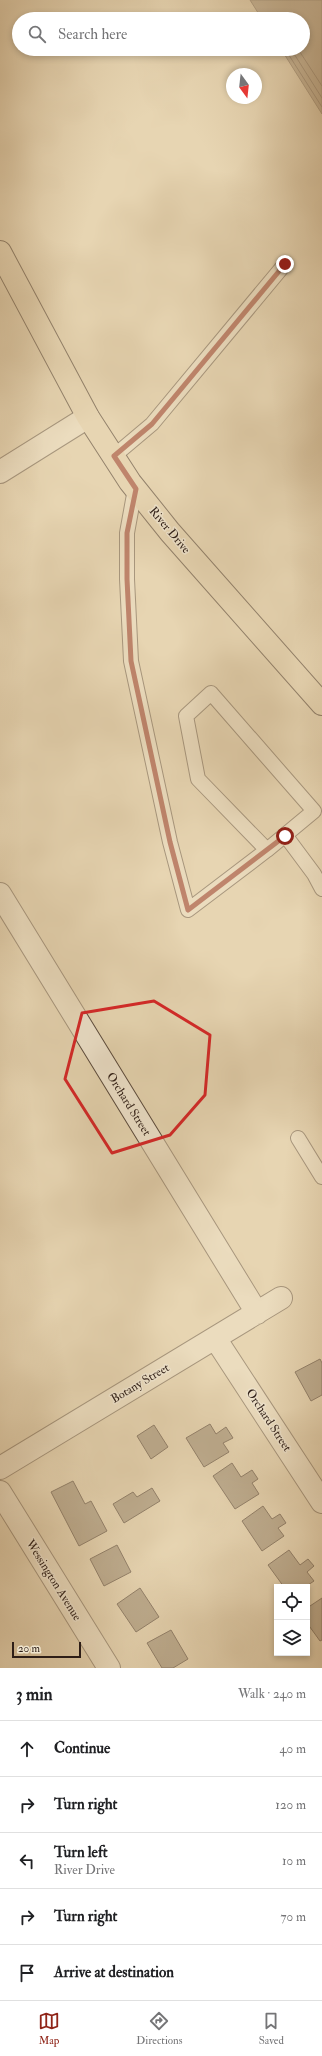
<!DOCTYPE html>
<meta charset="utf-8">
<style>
:root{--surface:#fff;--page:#f6f6f6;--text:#202124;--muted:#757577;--line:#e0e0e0;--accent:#8f2418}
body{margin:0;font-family:"IM FELL Double Pica",serif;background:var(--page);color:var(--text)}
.controls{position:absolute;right:12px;bottom:12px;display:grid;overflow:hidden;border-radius:0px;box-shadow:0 2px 6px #0003}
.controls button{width:36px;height:36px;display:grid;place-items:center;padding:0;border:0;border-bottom:1px solid var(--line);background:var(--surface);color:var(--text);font:20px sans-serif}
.compass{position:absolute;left:226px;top:68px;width:36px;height:36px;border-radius:50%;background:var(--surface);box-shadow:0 2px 6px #0003;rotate:165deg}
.scale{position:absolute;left:12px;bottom:10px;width:69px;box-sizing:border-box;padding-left:4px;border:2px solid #2e1e17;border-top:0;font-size:11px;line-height:14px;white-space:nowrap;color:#2e1e17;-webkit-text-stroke:3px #efe4cd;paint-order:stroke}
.stop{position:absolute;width:12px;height:12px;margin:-9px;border:3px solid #8f2418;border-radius:50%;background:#fff}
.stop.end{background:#8f2418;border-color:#fff;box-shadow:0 1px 4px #0008}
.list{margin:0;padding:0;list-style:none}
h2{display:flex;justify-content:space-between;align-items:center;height:52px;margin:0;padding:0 16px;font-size:17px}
h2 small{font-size:13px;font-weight:400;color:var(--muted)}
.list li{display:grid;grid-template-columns:26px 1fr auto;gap:12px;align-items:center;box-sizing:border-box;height:56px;padding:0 16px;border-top:1px solid var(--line)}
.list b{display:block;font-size:15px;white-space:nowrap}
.list p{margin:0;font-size:13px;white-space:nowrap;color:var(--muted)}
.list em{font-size:13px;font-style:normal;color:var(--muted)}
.icon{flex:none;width:22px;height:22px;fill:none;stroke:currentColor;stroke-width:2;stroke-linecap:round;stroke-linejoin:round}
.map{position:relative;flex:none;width:322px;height:1668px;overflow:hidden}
.search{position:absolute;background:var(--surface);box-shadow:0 2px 6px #0003;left:12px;right:12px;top:12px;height:44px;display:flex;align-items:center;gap:10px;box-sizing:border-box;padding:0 14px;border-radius:22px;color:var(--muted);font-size:15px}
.sheet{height:332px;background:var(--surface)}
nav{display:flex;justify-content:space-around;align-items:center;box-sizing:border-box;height:56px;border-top:1px solid var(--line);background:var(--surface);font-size:11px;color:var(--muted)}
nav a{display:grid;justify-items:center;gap:2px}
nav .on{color:var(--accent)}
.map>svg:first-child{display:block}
.water{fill:#a8977d;stroke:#776754}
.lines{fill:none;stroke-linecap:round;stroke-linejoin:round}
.shore{stroke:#6b5a4a;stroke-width:1}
.building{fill:#8e7e68;stroke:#2e1e17}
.service-casing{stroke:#5c4c3e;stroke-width:16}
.minor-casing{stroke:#5c4c3e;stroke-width:24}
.primary-casing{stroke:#2e1e17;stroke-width:24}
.service{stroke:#efe4cd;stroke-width:14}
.minor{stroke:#efe4cd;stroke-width:22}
.primary{stroke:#e7d6b2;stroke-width:22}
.route{stroke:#8f2418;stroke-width:5}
.marked{fill:none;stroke:#d62828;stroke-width:3;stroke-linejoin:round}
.labels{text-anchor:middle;stroke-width:3;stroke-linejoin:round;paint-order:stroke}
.street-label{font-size:12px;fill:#2e1e17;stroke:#efe4cd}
</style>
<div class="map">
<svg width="322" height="1668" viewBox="0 0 322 1668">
<rect width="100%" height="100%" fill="#e7d6b2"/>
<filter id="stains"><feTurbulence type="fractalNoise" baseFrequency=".005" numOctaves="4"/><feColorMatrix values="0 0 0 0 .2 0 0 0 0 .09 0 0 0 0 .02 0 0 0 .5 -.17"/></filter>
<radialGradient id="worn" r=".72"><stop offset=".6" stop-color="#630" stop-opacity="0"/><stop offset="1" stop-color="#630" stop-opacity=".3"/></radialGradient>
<path class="water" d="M 250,0 L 322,0 L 322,114 L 281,49 L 303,49 L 303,19 L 262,19 Z"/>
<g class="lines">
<path class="shore" d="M 285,49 L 322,107
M 291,49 L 322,98
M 298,49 L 322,86"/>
</g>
<path class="building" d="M 320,1359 L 322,1363 L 322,1395 L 311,1401 L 295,1372 Z
M 210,1424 L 216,1434 L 226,1427 L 233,1438 L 223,1443 L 229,1452 L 204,1467 L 186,1438 Z
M 154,1425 L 168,1447 L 151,1459 L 137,1436 Z
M 232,1463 L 241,1477 L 252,1470 L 258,1479 L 252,1483 L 259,1494 L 235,1509 L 213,1476 Z
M 73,1481 L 85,1504 L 91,1501 L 107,1531 L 79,1546 L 51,1492 Z
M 152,1488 L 160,1501 L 124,1523 L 113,1504 L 133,1492 L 137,1497 Z
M 263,1506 L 272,1519 L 280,1514 L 286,1523 L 278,1528 L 284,1536 L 262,1551 L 242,1521 Z
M 117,1545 L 131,1572 L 104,1586 L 90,1559 Z
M 289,1550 L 300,1565 L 308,1559 L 314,1566 L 307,1572 L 314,1581 L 305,1587 L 284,1587 L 268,1565 Z
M 140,1588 L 159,1617 L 136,1632 L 117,1604 Z
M 322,1598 L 322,1640 L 320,1641 L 307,1623 L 307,1608 Z
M 171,1630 L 188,1659 L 173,1668 L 162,1668 L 147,1643 Z"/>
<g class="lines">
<defs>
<path id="service" d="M 114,456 L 152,424 L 285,264
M 135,489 L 127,533 L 127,579 L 131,661 L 170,842 L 188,910 L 267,850
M 211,693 L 314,811 L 267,850 L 198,779 L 186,716 Z
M 285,835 L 314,874 L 322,889
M 298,1138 L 322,1177"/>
<path id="minor" d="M 0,472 L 88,417
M 0,894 L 257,1313
M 215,1338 L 322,1502
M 0,1468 L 281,1298
M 0,1492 L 109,1668"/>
<path id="primary" d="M 0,252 L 88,417 L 130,482 L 170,532 L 322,704"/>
</defs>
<use href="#service" class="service-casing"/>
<use href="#minor" class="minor-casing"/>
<use href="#primary" class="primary-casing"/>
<use href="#service" class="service"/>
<use href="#minor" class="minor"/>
<use href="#primary" class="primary"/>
</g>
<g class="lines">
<path class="route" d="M 285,836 L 188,910 L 170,842 L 131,661 L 127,579 L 127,533 L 136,489 L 114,456 L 152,424 L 285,264"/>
</g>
<path d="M0 0H322V1668H0ZM 154,1001 L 210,1035 L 205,1095 L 170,1135 L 112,1153 L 65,1079 L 82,1013 Z" fill="#e7d6b2" fill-opacity=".55" fill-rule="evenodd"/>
<path class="marked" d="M 154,1001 L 210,1035 L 205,1095 L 170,1135 L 112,1153 L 65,1079 L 82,1013 Z"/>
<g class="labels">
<g class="street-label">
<text transform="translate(170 530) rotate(50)" y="4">River Drive</text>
<text transform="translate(129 1104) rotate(58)" y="4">Orchard Street</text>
<text transform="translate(140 1383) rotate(-31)" y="4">Botany Street</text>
<text transform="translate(269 1420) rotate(57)" y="4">Orchard Street</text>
<text transform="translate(54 1580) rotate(58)" y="4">Wessington Avenue</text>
</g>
</g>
<rect width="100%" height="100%" filter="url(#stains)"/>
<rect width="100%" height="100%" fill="url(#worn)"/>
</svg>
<div class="controls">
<button><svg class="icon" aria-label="locate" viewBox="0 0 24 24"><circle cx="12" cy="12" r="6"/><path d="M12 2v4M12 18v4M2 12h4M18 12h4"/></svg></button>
<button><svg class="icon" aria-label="layers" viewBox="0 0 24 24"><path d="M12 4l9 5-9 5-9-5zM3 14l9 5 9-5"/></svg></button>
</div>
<svg class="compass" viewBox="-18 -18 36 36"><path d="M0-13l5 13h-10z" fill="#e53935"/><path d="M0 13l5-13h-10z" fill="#757577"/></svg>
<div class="scale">20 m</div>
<div class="stop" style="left:285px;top:836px"></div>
<div class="stop end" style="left:285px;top:264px"></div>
<div class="search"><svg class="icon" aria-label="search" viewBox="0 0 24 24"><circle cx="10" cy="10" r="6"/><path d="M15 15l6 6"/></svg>Search here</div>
</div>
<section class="sheet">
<h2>3 min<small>Walk · 240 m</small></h2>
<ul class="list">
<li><svg class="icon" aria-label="ahead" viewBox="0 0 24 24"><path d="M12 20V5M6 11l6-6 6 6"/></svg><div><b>Continue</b></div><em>40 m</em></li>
<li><svg class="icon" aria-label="right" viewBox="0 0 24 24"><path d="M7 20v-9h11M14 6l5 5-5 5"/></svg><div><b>Turn right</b></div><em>120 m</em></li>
<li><svg class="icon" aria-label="left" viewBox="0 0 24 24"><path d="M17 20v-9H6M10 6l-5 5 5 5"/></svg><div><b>Turn left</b><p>River Drive</p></div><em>10 m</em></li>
<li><svg class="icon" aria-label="right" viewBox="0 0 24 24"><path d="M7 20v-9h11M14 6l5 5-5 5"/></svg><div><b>Turn right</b></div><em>70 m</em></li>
<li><svg class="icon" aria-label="arrive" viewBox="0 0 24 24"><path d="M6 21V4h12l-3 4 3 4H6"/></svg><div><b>Arrive at destination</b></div></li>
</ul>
</section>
<nav>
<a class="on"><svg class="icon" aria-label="map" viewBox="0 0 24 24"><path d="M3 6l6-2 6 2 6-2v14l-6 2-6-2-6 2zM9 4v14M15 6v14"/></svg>Map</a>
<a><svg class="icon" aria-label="directions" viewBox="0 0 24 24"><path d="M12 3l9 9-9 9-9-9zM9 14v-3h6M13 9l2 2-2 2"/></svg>Directions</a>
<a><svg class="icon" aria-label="saved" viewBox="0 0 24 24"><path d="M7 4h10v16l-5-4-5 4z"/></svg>Saved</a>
</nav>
